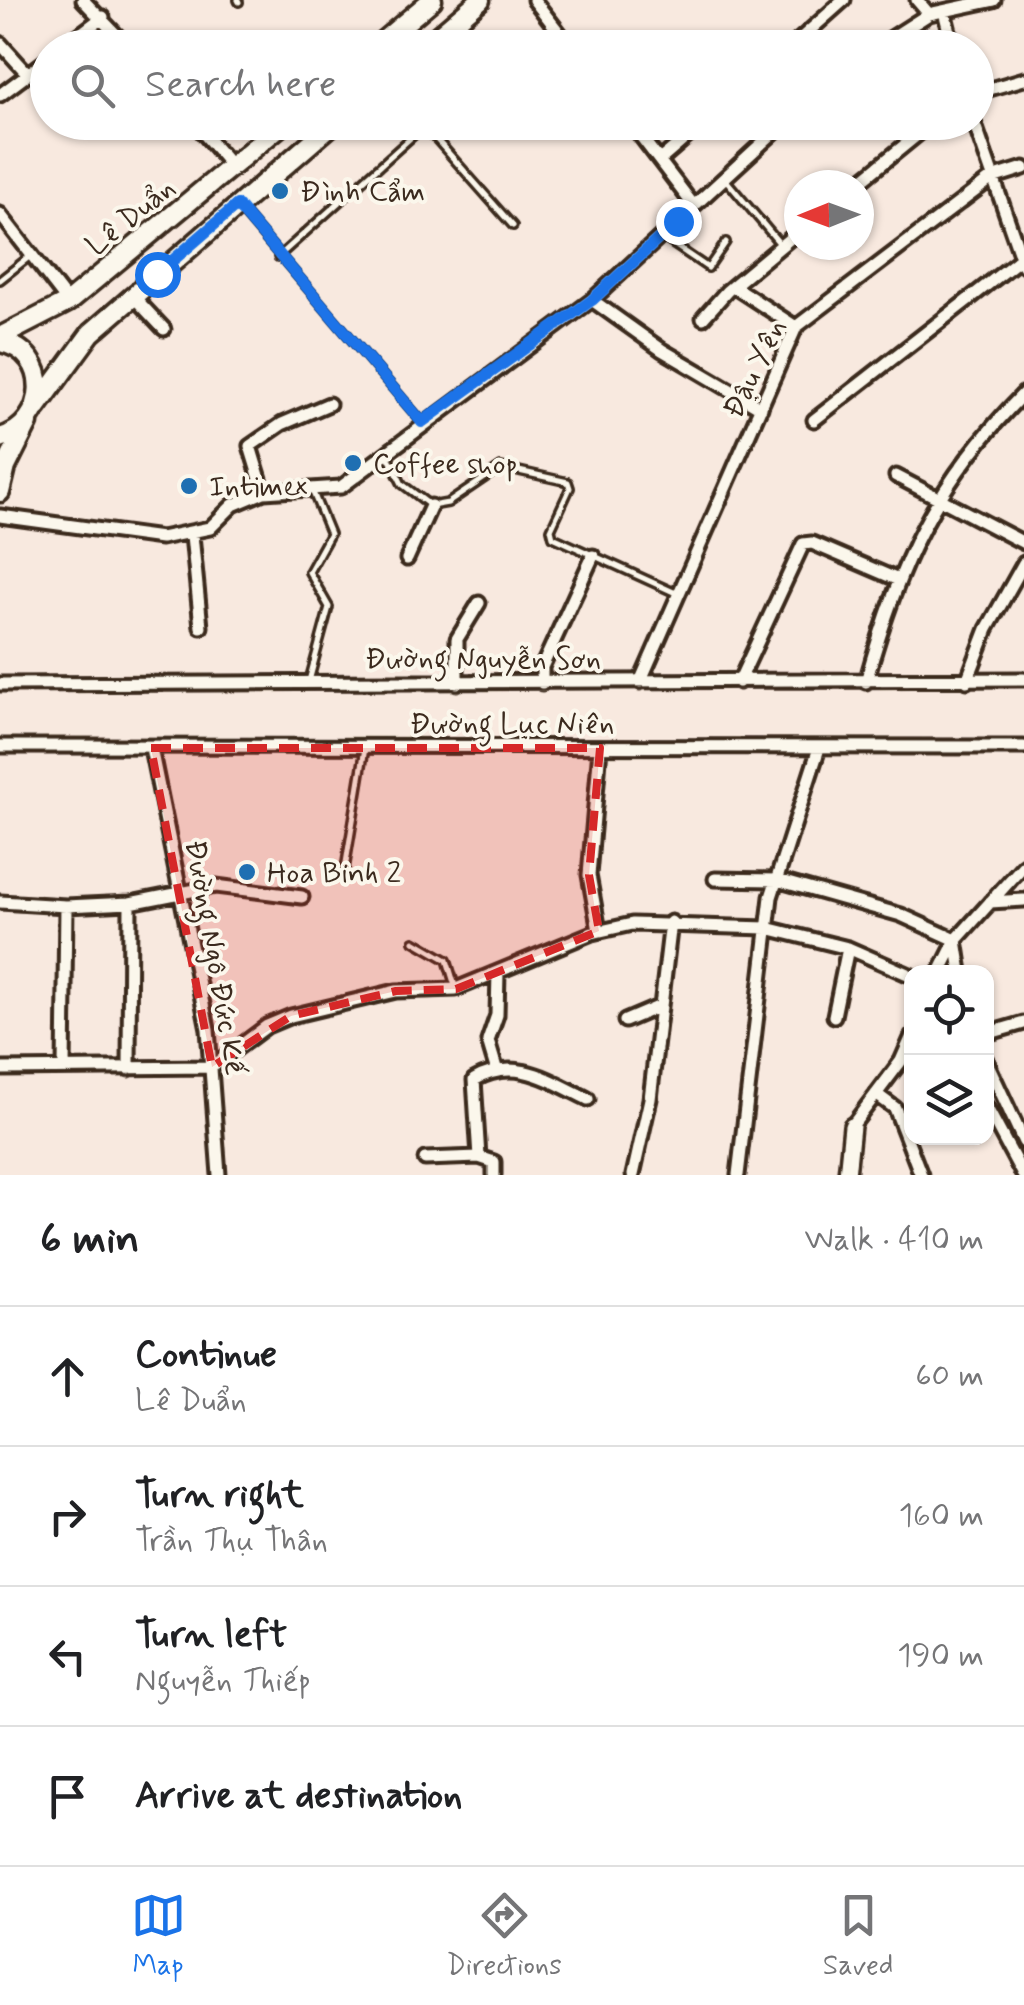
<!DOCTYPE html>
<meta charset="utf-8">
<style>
:root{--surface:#fff;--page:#f6f6f6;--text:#202124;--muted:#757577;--line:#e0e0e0;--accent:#1a73e8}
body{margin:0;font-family:Mynerve,sans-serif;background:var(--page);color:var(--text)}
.controls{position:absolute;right:30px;bottom:30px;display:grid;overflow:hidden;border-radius:20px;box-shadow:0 2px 8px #0004}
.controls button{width:90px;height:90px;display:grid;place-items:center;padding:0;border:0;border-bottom:2px solid var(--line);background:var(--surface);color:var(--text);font:50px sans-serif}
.compass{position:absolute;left:784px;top:170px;width:90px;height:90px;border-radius:50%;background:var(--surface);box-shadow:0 2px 8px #0004;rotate:269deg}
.stop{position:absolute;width:30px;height:30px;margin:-22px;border:8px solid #1a73e8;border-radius:50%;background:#fff}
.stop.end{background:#1a73e8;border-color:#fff;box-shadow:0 2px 10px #0008}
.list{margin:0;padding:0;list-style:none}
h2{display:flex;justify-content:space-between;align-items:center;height:130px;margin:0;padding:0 40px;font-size:42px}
h2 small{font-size:32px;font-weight:400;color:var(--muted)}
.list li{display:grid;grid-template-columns:65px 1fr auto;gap:30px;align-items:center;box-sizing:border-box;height:140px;padding:0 40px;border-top:2px solid var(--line)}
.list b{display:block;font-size:38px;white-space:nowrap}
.list p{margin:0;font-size:32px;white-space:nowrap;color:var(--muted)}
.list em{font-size:32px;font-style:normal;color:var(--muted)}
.icon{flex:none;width:55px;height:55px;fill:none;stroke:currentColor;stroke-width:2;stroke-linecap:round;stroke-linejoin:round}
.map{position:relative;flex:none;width:1024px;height:1175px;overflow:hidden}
.search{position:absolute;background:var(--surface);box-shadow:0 2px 8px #0004;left:30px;right:30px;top:30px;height:110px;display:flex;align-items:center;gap:25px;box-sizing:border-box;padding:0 35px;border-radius:55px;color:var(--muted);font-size:38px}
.sheet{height:690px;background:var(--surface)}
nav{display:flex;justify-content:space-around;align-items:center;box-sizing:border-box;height:140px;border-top:2px solid var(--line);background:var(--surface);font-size:28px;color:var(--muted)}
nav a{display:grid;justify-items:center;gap:5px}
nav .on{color:var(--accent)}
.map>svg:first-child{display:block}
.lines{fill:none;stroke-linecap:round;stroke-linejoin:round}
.lane-casing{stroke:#3b2a1e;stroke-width:12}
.street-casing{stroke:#3b2a1e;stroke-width:19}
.secondary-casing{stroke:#3b2a1e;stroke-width:22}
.primary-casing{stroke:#3b2a1e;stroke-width:25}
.lane{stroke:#fbf7ec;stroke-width:5}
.street{stroke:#fbf7ec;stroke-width:11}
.secondary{stroke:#fbf7ec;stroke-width:15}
.primary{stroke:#fbf7ec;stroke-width:18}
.route{stroke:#1a73e8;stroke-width:12}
.marked{fill:#d62828;fill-opacity:0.2;stroke:#d62828;stroke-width:8;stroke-dasharray:20 12;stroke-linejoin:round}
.poi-dot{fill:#1f6fb2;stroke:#fbf7ec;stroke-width:4}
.labels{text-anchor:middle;stroke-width:8;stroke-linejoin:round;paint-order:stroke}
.poi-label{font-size:30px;fill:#3b2a1e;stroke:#fbf7ec;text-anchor:start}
.street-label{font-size:30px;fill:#3b2a1e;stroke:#fbf7ec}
</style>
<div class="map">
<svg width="1024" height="1175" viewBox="0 0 1024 1175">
<rect width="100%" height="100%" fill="#f8e9df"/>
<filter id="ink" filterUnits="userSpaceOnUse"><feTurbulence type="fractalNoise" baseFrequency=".01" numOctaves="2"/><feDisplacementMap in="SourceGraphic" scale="20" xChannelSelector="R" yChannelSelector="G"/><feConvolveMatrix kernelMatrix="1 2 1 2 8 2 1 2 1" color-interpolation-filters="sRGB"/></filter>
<g filter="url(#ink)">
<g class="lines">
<defs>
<path id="lane" d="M 238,0 L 239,2
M 421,122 L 513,226
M 726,180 L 780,244
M 242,211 L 422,422
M 664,238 L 708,268 L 726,242
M 278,257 L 424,126
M 0,280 L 29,257
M 387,454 L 402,484 L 431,506 L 448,503 L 501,467 L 568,482 L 570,488 L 551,529 L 553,537 L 678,594
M 309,681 L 329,607 L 309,572 L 330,534 L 312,490
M 344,875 L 365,748
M 414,941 L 447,960 L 455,986"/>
<path id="street" d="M 83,0 L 129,48
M 534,0 L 571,48
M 917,0 L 929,14
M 944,11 L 953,48
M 0,43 L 28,74
M 62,48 L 103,17
M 790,48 L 844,0
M 876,48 L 929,14 L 994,0
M 976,93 L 1024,79
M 0,95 L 48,59
M 194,122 L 232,167
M 630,122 L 694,206
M 974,122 L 1024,266
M 660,160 L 704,122
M 856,185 L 933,122
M 0,214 L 68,302
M 733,286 L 796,327
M 133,296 L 164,329
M 592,300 L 662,350 L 761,408
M 703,318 L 727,291 L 799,231
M 814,420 L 1024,256
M 896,476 L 1024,543
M 264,492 L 250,446 L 282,424 L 329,404
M 0,516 L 161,538 L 210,528 L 233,505 L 264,492 L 341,487 L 592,300 L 785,122
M 192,535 L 201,627
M 407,559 L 431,506
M 967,681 L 987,629 L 1024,563
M 640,682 L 796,327 L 992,178 L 1024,168
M 739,682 L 803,544 L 812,543 L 896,579
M 866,682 C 899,562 935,483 1024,393
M 457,683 L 457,639 L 479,603
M 542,683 L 542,667 L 593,556
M 0,684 L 1024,679
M 0,746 L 1024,747
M 151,748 L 208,1029 L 219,1175
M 715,879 L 777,880 L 901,915 L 956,940 L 961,972
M 0,902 L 66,906 L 130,903 L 216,886 L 302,897
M 990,902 L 1024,900
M 599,931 L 589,875 L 600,748
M 940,972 L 956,940 L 1024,865
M 834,1016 L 848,948
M 625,1021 L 658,1007
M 986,1034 L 1024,1023
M 986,1060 L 1024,1142
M 64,1068 L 66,906
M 496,1068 L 488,1041 L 497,1015 L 498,972
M 0,1069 L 212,1067 L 267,1026 L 291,1016 L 396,991 L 456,989 L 592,933 L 632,924 L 767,928 L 848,948 L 912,976
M 129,1069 L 130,903
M 876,1094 L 895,1108 L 921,1175
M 986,1106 L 1023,1175
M 852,1126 L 901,1061 L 912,1036
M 425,1159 L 479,1157
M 494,1175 L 494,1162 L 479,1157 L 474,1080 C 515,1056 549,1080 588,1099
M 633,1175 L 650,1099 L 671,922
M 738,1175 L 771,897 L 819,748"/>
<path id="secondary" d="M 847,1175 L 852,1126"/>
<path id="primary" d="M 375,48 L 432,0
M 424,48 L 480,0
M 0,337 L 68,302 L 285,122
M 0,342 C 54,352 49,425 0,438
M 37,407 L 91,333 L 335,122
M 0,492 L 6,467 L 28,423"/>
</defs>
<use href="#lane" class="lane-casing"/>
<use href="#street" class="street-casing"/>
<use href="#secondary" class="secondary-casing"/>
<use href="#primary" class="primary-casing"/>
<use href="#lane" class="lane"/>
<use href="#street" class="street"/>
<use href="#secondary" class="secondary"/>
<use href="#primary" class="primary"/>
</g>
</g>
<g class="lines" filter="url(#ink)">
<path class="route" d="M 157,274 L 237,205 L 422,422 L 592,300 L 678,221"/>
</g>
<path class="marked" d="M 151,748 L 600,748 L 589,875 L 599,931 L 456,989 L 396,991 L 291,1016 L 212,1067 Z"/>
<g class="poi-dot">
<circle cx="280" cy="191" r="10"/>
<circle cx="353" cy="463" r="10"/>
<circle cx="189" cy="486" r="10"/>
<circle cx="247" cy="872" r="10"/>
</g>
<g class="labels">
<g class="poi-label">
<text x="300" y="201">Đình Cẩm</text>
<text x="373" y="473">Coffee shop</text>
<text x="209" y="496">Intimex</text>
<text x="267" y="882">Hoa Binh 2</text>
</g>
<g class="street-label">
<text transform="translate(130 216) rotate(-39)" y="10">Lê Duẩn</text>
<text transform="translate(754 368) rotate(-64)" y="10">Đậu Yên</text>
<text x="483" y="668">Đường Nguyễn Sơn</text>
<text x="512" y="733">Đường Lục Niên</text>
<text transform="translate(216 957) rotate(80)" y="10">Đường Ngô Đức Kế</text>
</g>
</g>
</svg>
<div class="controls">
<button><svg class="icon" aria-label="locate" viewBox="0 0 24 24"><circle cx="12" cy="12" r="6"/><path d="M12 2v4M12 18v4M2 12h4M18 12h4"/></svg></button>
<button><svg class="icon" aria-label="layers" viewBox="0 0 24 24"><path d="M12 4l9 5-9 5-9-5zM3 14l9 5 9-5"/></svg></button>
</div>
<svg class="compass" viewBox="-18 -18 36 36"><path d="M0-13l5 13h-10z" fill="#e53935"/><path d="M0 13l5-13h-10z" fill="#757577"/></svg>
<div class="stop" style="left:157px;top:274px"></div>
<div class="stop end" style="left:678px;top:221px"></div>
<div class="search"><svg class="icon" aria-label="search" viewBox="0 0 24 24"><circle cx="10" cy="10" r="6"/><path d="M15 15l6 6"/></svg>Search here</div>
</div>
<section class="sheet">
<h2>6 min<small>Walk · 410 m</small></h2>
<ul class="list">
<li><svg class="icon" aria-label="ahead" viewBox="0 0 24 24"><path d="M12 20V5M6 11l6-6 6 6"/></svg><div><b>Continue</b><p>Lê Duẩn</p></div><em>60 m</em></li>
<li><svg class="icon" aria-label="right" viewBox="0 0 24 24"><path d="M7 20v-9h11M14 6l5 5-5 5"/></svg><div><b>Turn right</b><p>Trần Thụ Thân</p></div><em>160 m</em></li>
<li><svg class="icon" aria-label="left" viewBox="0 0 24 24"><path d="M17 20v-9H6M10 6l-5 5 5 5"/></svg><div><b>Turn left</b><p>Nguyễn Thiếp</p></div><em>190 m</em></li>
<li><svg class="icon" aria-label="arrive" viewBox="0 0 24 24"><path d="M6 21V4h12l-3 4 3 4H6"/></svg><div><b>Arrive at destination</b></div></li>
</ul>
</section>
<nav>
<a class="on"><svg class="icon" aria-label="map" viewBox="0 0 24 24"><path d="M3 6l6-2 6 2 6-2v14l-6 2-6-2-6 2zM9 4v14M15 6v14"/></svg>Map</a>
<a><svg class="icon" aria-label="directions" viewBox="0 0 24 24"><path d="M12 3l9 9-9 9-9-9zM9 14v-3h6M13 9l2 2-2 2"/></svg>Directions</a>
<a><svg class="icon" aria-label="saved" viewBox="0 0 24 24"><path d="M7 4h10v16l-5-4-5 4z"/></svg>Saved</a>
</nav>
